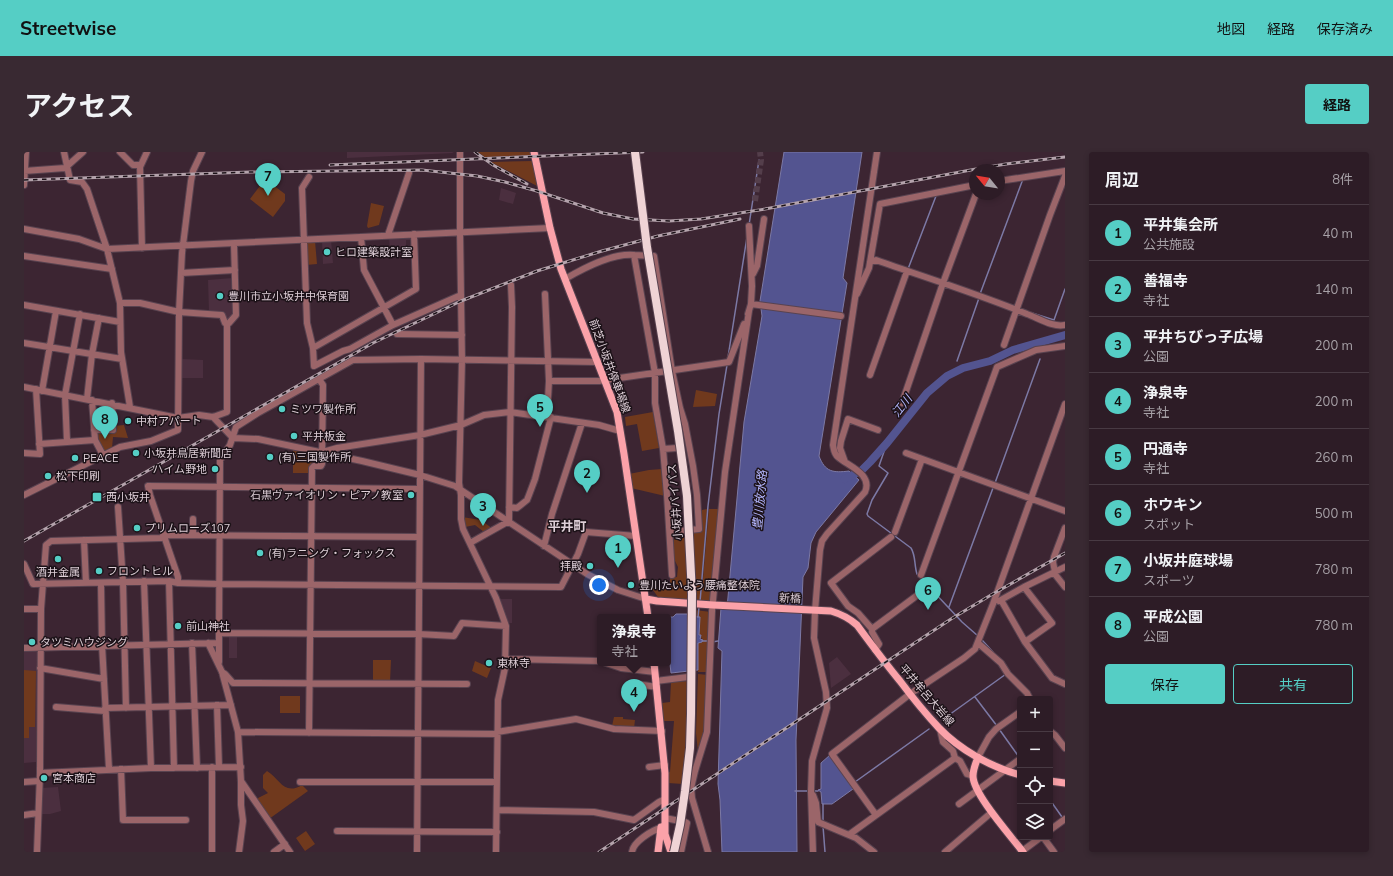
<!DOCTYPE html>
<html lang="ja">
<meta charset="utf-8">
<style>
:root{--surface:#2d1c26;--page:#392932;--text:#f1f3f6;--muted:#a7a1a7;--line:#483a43;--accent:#55cec5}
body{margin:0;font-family:Mulish,"Noto Sans JP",sans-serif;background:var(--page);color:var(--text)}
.controls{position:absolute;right:12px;bottom:12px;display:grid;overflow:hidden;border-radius:4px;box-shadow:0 2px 6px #0003}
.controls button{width:36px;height:36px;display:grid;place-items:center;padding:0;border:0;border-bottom:1px solid var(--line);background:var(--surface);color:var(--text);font:20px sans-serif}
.compass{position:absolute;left:945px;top:12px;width:36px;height:36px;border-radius:50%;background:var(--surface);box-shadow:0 2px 6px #0003;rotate:300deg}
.you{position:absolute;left:575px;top:433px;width:14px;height:14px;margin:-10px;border:3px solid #fff;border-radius:50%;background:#1a73e8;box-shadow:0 0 0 6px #1a73e833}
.badge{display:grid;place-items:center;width:26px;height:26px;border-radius:50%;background:var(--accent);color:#111;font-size:13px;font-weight:700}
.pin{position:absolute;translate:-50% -33px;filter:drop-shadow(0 1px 2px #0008)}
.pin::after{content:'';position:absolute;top:21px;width:14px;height:12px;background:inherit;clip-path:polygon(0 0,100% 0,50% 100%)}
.popup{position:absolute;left:573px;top:462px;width:74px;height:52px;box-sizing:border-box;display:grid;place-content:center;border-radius:4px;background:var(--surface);filter:drop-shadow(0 1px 3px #0005);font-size:13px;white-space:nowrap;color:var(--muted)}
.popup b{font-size:15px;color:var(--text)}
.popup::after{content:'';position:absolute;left:50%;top:100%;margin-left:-8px;border:8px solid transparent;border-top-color:var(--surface)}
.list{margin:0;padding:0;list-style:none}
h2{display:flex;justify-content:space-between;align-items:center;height:52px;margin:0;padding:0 16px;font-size:17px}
h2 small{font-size:13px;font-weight:400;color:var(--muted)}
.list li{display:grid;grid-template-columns:26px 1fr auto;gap:12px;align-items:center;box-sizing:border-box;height:56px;padding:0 16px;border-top:1px solid var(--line)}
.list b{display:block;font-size:15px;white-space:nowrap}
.list p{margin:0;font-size:13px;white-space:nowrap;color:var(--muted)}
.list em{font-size:13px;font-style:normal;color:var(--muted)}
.actions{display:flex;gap:8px;padding:12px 16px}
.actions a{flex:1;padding:9px 0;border:1px solid var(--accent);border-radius:4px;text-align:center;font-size:14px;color:var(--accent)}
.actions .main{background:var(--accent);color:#111}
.icon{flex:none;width:22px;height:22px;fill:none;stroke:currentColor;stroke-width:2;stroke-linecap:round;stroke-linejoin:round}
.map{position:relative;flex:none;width:1041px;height:700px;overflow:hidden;border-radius:4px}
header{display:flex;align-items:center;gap:24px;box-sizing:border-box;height:56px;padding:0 20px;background:var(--accent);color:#111}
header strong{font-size:19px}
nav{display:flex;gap:22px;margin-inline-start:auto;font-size:14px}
.intro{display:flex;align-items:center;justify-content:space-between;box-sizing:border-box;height:96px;padding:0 24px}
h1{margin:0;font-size:28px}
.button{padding:10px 18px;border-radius:4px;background:var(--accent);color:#111;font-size:14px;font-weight:700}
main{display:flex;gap:24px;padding:0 24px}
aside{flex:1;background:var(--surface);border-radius:4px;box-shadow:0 2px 6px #0003}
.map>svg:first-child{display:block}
.built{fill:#4b2f3f}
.green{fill:#70391d}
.water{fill:#535490;stroke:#7c79a5}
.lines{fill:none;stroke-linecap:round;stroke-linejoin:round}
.stream{stroke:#7c79a5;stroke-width:1.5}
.river{stroke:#535490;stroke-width:8}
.minor-tunnel{stroke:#543e4b;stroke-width:6;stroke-dasharray:6 3;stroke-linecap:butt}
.minor-casing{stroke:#594350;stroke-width:8}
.major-casing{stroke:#594350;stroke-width:9}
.minor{stroke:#9b6569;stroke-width:6}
.major{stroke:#fba2a9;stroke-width:7}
.rail-casing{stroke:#b4a3ac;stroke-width:3}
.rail{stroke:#1c1218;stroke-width:1.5;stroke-dasharray:4.5;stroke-linecap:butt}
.highway-bridge-casing{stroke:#594350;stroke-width:10;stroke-linecap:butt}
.highway-bridge{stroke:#efd3d5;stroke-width:8}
.poi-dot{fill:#55cec5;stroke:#1c1218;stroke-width:1.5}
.labels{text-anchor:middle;stroke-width:3;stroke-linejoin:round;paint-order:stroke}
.poi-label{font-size:11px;fill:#ddced6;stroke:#1c1218;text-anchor:start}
.street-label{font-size:11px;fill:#ddced6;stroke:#1c1218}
.water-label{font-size:12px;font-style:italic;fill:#b4b7ff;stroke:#1c1218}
.quarter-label{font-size:13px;font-weight:bold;fill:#ddced6;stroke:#1c1218}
</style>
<header>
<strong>Streetwise</strong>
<nav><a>地図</a><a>経路</a><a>保存済み</a></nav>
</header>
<div class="intro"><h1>アクセス</h1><a class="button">経路</a></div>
<main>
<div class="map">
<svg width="1041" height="700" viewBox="0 0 1041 700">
<rect width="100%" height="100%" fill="#3c2532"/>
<path class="built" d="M 323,0 L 428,0 L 430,1 L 323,6 Z
M 477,36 L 492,41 L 489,52 L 475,48 Z
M 389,84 L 389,88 L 382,88 L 382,98 L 366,99 L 365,85 Z
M 307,88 L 309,111 L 299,112 L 298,89 Z
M 209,126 L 210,162 L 206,168 L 202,169 L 201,161 L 185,160 L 184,128 Z
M 157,207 L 179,208 L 179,226 L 156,226 Z
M 474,447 L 488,447 L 488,471 L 484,471 Z
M 205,483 L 213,483 L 213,506 L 205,506 Z
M 0,498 L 11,498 L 14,501 L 12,610 L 0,611 Z
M 813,505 L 827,522 L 807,536 L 805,511 Z
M 34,635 L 37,659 L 26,662 L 16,662 L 17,636 Z"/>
<path class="green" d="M 454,0 L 507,0 L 508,3 L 461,5 Z
M 509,9 L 514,33 L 513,34 L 467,10 Z
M 241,27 L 261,42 L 261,49 L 249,65 L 226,47 Z
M 347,51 L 360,54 L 355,73 L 344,76 L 343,74 Z
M 291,89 L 293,112 L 282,113 L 281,90 Z
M 672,238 L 693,242 L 691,254 L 669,255 Z
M 629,260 L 635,296 L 618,299 L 613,272 L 602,274 L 601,265 Z
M 100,273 L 104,286 L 89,285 L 88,296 L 79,300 L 73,288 L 73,280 L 90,274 Z
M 269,297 L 297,304 L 297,311 L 289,313 L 287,321 L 269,321 Z
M 638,317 L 641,344 L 607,336 L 605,322 L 625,318 Z
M 683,357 L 676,444 L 678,438 L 685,357 L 695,357 L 686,450 L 634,445 L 626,434 L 646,436 L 646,426 L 653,425 L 654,415 L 650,407 L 650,383 L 678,379 L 678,358 Z
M 438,365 L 457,368 L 469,377 L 460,380 L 451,373 L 441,375 Z
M 671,458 L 687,460 L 683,520 L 674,520 L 674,491 L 678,490 L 679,488 L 675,483 L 676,466 L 671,465 Z
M 349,508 L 367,508 L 366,530 L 349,530 Z
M 451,509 L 467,516 L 463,526 L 448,519 Z
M 0,518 L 12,519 L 11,575 L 5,575 L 5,586 L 0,586 Z
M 674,522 L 684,523 L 681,579 L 670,615 L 674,600 L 672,581 Z
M 664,529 L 663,577 L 659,632 L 644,631 L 644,620 L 646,620 L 650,569 L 639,569 L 638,551 L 646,550 L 647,530 Z
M 256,544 L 276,544 L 276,561 L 256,561 Z
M 590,565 L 599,565 L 599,567 L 611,568 L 610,576 L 588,574 Z
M 243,619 C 256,627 260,644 278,633 L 284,639 L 245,667 L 232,647 L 244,641 L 239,636 L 239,623 Z
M 282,679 L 291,692 L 281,699 L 272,686 Z"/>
<path class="water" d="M 760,0 L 838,0 L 819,126 L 823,131 L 795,304 C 801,320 809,321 825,319 L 835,328 L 792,380 L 787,391 L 784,416 L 779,425 L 772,588 L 773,700 L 698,700 L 696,648 L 694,632 L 698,499 L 694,496 L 697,456 L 703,456 L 720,270 L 738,164 L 736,149 Z
M 652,462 L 663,462 L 664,464 L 676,465 L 675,483 L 677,483 L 676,487 L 679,488 L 678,490 L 674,491 L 674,518 L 647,521 L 644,495 L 644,465 L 640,465 L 649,465 Z
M 806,603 L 829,637 L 808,652 L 798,652 L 797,640 L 794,638 L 797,637 L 797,611 Z"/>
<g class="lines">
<path class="stream" d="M 725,73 L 735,8
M 884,117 L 912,44
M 956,142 L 999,27
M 1008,161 L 1030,168 L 1041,137
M 704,205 L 723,85
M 933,209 L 955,146
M 863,291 L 855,314 L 864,321 L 848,348 L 843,362 L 844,364 L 887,396 C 892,404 890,413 893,422 L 938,470 L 954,484
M 971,331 L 1016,207
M 676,450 L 684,354 L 695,262 L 703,213
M 925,455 L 969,336
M 674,465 L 675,455
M 958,488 L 969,500
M 678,489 L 684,489
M 688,490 L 694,489
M 951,545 L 973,574
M 918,568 L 982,522
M 975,577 L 995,605
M 831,630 L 905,577
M 771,639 L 785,639
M 790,639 L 794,639
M 1026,648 L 1038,665
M 799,652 L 799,670
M 799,674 L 801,700"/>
<path class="river" d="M 821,327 L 838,318 L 846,310 L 863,291 L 903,241 L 923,224 L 939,216 L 966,209 L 989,198 L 1041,183"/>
<path class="minor-tunnel" d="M 731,49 L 737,8 L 736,0"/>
<defs>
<path id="minor" d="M 40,0 L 46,28 L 58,30 L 63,37 L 83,97 L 96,151 L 97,200 L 106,255
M 96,0 L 109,13 L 116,13
M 436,0 L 436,80 L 438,208 L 435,331 L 437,343 L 437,367 L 439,377 L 472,446 L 482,474 L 481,516 L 474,548 L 472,700
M 0,19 L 41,16 L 59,0
M 285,25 L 278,36 L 283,171 L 289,196 L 290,214 L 319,199 L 326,197 L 369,173 L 437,143
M 975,29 L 1041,19
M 0,33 L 2,0
M 0,77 L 55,87 L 83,97 L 526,76
M 364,83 L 385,21
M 337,85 L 340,118 L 369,173
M 118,96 L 116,15 L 123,0
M 0,104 L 88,117
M 846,110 L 852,108 C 903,126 954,142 1003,162 C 1014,166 1030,176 1041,173
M 157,121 L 211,118
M 729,122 L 733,114 L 740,67
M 541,127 C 560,116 588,101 610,103
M 521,142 L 525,229 L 523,264
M 833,142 L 845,116 L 856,52 L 951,33
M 96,151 L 116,151 L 155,160 L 198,163 L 201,171 L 203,172
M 727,152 L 817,164
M 0,153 L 96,170
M 724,162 L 727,152 L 728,134 L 725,74
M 373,182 L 438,183
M 0,191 L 98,207
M 980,193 L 1026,63 L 1041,24
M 289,196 L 392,137 L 390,82
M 846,223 L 883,119
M 525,229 L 575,229 L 705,210 L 720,172
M 0,235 L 154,266 L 175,263 L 189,265 L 203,260 L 203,172 L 205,171 L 212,163 L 210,92
M 18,239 L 32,159
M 63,247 L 68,202 L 75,166
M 878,251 L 919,131 L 952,42
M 189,265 L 209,286 L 234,287 L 338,309 L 396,323 L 431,334 L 563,422 L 594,438 L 622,447
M 70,278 L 89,278 L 88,251
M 71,288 L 79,303
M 43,289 L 41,243 L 56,162
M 15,292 L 71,288 L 68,248
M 639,297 L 653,296
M 299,300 L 313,296 L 396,283 L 437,273 L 460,263 L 486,260 L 575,273 L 596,279
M 0,301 L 16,302 L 12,237
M 882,301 L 1041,359
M 821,310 L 816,296 L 817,289 L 824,267 L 854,278
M 0,343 L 96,295 L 127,289 L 154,278 L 155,160 L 158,101 L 167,29 L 169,19 L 178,0
M 94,355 L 99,430 L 102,556
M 485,355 L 493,356 L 503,348 L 505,343 L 511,327 L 527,265
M 485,369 L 488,155 L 487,133
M 646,380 L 675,377 L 673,343 L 669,314 L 661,272 L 656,256 L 648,219 L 630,104 L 610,103 L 631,221 L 631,251 L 639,297 L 643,343 L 648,423
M 871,380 L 898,307
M 169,383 L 169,367
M 60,388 L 62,431
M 446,391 L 485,369
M 520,394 L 528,362 L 558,271
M 0,412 L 9,432 L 145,429 L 154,431 L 196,432 L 537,435 L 554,402 L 562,380 L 612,384
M 1031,420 L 1029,410 L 1030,405 L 1041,376
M 1030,421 L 1041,435
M 897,423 L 973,215 L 1012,198 L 1041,194
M 120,429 L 127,616
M 145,429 L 150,616
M 77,431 L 78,493 L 85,617
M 154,431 L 154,425 L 126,343 L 124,334 L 396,337
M 1000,435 L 1028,471 L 1001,490
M 977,448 L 1001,490 L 1028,526 L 1041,532
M 975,449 L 1000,435 L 1041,415
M 0,457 L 17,457
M 848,477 L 834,461 L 824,454 L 807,431 L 867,385
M 195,481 L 196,308 L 206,293 L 212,275 L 234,261 L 329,208 L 397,207 L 574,210
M 168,491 L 173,616
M 184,491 L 198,520 L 214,580 L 217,629 L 217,653 L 219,669 L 215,700
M 954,491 L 977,511 L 984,522 L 1003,541 L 1006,547
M 0,496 L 195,491 L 195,481 L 394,482 L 430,484 L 438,471 L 482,474
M 851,498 L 855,492 L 848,480 L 848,477 L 903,436
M 482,507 L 576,509
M 195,510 L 195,491
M 582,511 L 597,516 L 631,520
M 16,516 L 80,527
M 198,520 L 201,522 L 209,531 L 443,532
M 632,529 L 664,525
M 612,532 L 633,535
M 193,553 L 195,615
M 32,555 L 81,559
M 81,556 L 207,553
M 916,577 L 919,590 L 929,599 L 931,606 L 936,609 L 943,622 L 949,624
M 1026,579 L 1031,583 L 1041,596
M 214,580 L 473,582
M 473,580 L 552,567 L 590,577 L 638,579
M 285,581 L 288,316 L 290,314 L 297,314 L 298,312 L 299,233 L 295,227
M 954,605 L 965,585 L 972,577 L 996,560
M 625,615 L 641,613
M 97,617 L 99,668 L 162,668
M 16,621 L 127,616 L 217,615
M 217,629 L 266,700
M 0,630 L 15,629
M 276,630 L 473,630
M 789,643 L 792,651 L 794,670 L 832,686 L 850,700
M 935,652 L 996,607
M 473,658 L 570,660 L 610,668 L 635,650 L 641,647
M 0,663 L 14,661
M 852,663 L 808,602 L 886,542 L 940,506 L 951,497 L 969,452 L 1041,252
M 641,666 L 661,670 L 663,671 L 657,700
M 1026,678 L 1041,667
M 313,679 L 473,680
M 826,682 L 931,606
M 1019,685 L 1030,700
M 13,700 L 16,621 L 17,457 L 22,393 L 27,389 L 137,386 L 143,383 L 395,385
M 188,700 L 188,615
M 250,700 L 261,692
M 393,700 L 397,207
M 608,700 C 609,690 628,678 637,676
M 684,700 L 668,646 L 667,636 L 671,619 L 683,580 L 688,459 L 701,320 L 725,159
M 789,700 L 787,640 L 788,609 L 803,556 L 802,540 L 790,486 L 791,459 L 796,398 L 798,389 L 803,382 L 841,340 C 849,322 824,314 814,305 C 810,302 810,298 809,293 L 853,0
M 921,700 L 968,660
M 997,700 L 1017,685"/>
<path id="major" d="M 510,0 L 526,76 L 537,117 L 593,260 L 600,302 L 624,465
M 622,447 L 633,449 L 689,453 L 807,459 C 817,462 825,466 833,473 C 847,492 861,511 876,529 C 888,545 901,561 915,576 C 936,598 967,615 996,623
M 630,511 L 641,621 L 641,682 L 647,700
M 954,605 C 952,611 949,617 949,624 C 949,642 987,684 999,700
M 1026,629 L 1041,631
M 634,700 L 637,675"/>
</defs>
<use href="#minor" class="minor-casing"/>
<use href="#major" class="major-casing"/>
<use href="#minor" class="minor"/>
<use href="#major" class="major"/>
<defs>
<path id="rail" d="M 451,0 L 469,13 L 503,32
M 306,13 L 619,0
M 0,28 L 227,20 L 398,18 L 453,24 L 481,30 L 513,39 L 579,61 L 609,67 L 645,69 L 677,67 L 741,57 L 952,17 L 982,12 L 1041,5
M 0,389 L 349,191 L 437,149 L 513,119 L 578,99 L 634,84 L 716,67
M 575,700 L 927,467 L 967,443 L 1041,401"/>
</defs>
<use href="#rail" class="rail-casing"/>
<use href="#rail" class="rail"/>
<defs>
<path id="highway-bridge" d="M 611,0 L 623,95 L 654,279 L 663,344 L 668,442 L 667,562 L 666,596 L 661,639 L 656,673 L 650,700"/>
</defs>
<use href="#highway-bridge" class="highway-bridge-casing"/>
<use href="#highway-bridge" class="highway-bridge"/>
</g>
<g class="poi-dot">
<circle cx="303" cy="100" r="4"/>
<circle cx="196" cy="144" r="4"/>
<circle cx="258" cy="257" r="4"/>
<circle cx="104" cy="269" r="4"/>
<circle cx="270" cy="284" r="4"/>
<circle cx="112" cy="301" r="4"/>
<circle cx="246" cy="305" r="4"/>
<circle cx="51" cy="306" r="4"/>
<circle cx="191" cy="317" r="4"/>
<circle cx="24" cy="324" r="4"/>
<circle cx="387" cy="343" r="4"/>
<rect x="68" y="340" width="10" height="10" rx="2"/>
<circle cx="113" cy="376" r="4"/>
<circle cx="236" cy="401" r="4"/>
<circle cx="34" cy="407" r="4"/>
<circle cx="566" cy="414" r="4"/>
<circle cx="75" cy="419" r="4"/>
<circle cx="607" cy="433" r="4"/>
<circle cx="154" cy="474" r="4"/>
<circle cx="8" cy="490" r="4"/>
<circle cx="465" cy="511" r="4"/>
<circle cx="20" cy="626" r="4"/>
</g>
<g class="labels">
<g class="poi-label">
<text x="311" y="104">ヒロ建築設計室</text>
<text x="204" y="148">豊川市立小坂井中保育園</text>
<text x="266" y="261">ミツワ製作所</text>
<text x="112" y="273">中村アパート</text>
<text x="278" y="288">平井板金</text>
<text x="120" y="305">小坂井鳥居新聞店</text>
<text x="254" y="309">(有)三国製作所</text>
<text x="59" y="310">PEACE</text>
<text x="183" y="321" text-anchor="end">ハイム野地</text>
<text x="32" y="328">松下印刷</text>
<text x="379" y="347" text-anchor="end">石黒ヴァイオリン・ピアノ教室</text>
<text x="82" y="349">西小坂井</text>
<text x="121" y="380">プリムローズ107</text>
<text x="244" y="405">(有)ラニング・フォックス</text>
<text x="558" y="418" text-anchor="end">拝殿</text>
<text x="83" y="423">フロントヒル</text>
<text x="34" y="424" text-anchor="middle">酒井金属</text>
<text x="615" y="437">豊川たいよう腰痛整体院</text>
<text x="162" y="478">前山神社</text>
<text x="16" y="494">タツミハウジング</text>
<text x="473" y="515">東林寺</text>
<text x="28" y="630">宮本商店</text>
</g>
<g class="street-label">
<text transform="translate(586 214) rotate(70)" y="4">前芝小坂井停車場線</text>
<text transform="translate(651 350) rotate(-95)" y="4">小坂井バイパス</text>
<text transform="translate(766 446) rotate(3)" y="4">新橋</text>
<text transform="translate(903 543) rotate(49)" y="4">平井牟呂大岩線</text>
</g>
<g class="water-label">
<text transform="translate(878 254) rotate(-52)" y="4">江川</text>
<text transform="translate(736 348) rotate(-85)" y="4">豊川放水路</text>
</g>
<g class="quarter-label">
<text x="543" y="379">平井町</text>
</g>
</g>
</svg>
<div class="controls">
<button>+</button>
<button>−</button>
<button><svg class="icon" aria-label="locate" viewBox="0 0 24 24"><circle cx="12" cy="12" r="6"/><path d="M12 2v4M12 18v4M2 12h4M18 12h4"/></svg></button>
<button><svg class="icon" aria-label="layers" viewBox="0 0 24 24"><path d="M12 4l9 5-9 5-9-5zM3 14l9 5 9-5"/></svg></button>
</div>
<svg class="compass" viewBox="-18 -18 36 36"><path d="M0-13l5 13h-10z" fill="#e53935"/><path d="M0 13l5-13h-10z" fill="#a7a1a7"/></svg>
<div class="you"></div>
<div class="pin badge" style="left:594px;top:416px">1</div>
<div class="pin badge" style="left:563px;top:341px">2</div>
<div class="pin badge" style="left:459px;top:374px">3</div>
<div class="pin badge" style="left:610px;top:560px">4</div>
<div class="popup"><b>浄泉寺</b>寺社</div>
<div class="pin badge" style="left:516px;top:275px">5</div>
<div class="pin badge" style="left:904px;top:458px">6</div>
<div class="pin badge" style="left:244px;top:44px">7</div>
<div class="pin badge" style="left:81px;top:287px">8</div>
</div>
<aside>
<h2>周辺<small>8件</small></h2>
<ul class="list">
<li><span class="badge">1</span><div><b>平井集会所</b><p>公共施設</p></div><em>40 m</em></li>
<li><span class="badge">2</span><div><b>善福寺</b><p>寺社</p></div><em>140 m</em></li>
<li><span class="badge">3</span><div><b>平井ちびっ子広場</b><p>公園</p></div><em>200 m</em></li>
<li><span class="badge">4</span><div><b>浄泉寺</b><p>寺社</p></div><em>200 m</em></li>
<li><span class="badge">5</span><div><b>円通寺</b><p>寺社</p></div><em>260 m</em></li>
<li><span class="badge">6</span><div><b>ホウキン</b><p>スポット</p></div><em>500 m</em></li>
<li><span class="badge">7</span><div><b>小坂井庭球場</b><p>スポーツ</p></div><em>780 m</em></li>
<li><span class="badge">8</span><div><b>平成公園</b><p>公園</p></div><em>780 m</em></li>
</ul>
<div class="actions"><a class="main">保存</a><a>共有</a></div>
</aside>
</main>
